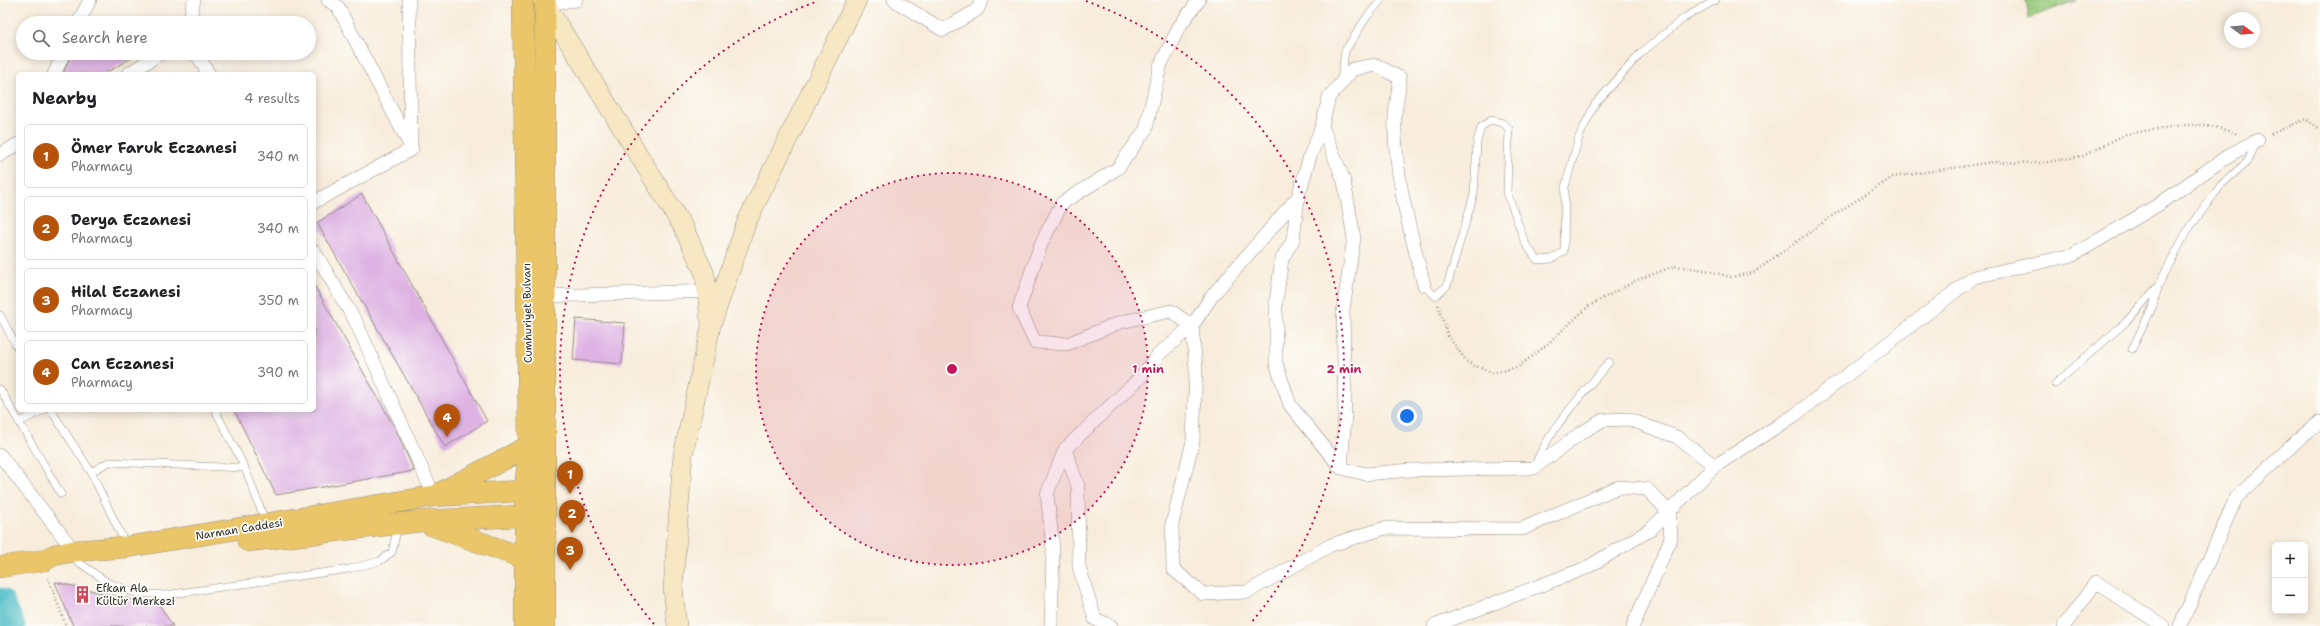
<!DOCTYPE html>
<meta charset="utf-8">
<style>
:root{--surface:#fff;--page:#f6f6f6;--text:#202124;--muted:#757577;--line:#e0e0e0;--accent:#b45309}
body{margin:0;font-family:"Shantell Sans",sans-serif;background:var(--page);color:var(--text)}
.controls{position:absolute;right:12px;bottom:12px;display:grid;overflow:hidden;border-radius:6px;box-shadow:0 2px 10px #0003}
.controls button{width:36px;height:36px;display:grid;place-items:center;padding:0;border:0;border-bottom:1px solid var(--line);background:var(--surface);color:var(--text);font:20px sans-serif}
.compass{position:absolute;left:2224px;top:12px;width:36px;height:36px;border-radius:50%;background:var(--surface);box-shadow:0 2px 10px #0003;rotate:106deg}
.you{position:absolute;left:1407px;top:416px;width:14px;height:14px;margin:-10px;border:3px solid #fff;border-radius:50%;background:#1a73e8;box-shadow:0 0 0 6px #1a73e833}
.badge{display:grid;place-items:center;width:26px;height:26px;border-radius:50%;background:var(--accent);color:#fff;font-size:13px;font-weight:700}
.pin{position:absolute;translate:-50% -33px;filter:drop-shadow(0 1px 2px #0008)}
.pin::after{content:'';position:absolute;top:21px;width:14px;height:12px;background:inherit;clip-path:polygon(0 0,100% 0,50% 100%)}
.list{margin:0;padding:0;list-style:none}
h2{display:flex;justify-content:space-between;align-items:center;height:52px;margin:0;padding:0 16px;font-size:17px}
h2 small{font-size:13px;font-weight:400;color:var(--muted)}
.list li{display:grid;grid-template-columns:26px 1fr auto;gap:12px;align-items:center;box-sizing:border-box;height:64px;margin:0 8px 8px;padding:0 8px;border:1px solid var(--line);border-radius:6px}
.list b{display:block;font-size:15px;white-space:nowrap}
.list p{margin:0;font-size:13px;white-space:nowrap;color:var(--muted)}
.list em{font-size:13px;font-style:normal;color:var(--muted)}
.icon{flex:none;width:22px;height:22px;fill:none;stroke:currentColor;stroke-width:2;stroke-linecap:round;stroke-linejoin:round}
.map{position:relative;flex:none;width:2320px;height:626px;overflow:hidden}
.search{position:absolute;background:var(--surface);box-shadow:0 2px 10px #0003;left:16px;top:16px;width:300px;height:44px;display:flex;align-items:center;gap:10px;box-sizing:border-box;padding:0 14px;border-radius:22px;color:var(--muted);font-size:15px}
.panel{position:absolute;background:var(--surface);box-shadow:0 2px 10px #0003;left:16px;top:72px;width:300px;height:340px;border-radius:6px}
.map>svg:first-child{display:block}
.green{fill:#96c97a;stroke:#607a52}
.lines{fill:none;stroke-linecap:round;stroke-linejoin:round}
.river{stroke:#50bec7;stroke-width:29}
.building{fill:#deb3e4}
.lane-casing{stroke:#928c84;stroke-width:8}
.street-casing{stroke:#928c84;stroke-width:14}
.secondary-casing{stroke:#928c84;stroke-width:20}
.primary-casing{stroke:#928c84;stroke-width:22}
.path{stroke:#928c84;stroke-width:2.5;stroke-dasharray:1 3;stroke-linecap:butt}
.lane{stroke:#fff;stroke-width:7}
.street{stroke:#fff;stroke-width:13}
.secondary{stroke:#f7e8c3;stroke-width:19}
.primary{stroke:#ebc669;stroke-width:21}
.ring{fill:none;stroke:#c2185b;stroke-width:2;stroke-dasharray:2 4}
.labels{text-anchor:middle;stroke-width:3.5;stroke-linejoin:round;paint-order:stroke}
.street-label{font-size:11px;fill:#2b2b2b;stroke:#fdfcf7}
.poi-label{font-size:11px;fill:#2b2b2b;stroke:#fdfcf7;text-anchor:start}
.centre{fill:#c2185b;stroke:#fdfcf7;stroke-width:2}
.ring-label{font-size:12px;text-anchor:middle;font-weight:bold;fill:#c2185b;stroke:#fdfcf7;stroke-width:3.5;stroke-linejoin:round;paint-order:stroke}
</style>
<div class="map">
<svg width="2320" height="626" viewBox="0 0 2320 626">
<rect width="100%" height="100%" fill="#fdfcf7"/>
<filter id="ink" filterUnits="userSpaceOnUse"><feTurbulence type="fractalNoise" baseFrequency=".025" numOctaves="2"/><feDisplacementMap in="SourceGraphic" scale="8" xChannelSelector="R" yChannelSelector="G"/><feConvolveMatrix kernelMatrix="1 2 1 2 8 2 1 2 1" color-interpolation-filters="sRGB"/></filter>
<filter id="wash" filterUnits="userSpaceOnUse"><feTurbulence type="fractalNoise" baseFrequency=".012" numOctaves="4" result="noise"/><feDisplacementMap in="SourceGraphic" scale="16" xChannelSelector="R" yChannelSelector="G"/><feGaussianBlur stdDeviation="0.9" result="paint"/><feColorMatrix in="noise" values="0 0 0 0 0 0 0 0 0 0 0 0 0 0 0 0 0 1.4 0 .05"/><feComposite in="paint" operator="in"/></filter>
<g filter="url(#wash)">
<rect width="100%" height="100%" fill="#f8eddc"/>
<path class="green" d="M 2026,0 L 2077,0 L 2029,18 Z"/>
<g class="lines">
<path class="river" d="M 0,602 L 11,626"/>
</g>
<g id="blocks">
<path class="building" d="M 72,53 L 140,53 L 104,74 L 63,74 Z
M 362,194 L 487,421 L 445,447 L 317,223 Z
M 314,285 L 395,428 L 414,471 L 276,495 L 234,410 L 314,410 Z
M 576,319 L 625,323 L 622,364 L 573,360 Z
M 55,582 L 160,606 L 173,626 L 73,626 Z"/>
</g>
</g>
<g filter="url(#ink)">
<use href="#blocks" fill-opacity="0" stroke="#928c84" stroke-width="1"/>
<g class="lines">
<defs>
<path id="lane" d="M 1341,80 L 1345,51 L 1366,18 L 1381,0
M 1424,285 L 1435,296 L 1447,286 L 1474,194 L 1477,142 L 1481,127 L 1491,120 L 1503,123 L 1509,129 L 1507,192 L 1525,243 L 1537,260 L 1552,259 L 1564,251 L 1565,187 L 1579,137 L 1595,104 L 1641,53 L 1684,18 L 1716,0
M 0,315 L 18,349
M 2132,349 L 2153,306 L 2158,288
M 2055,384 L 2126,322 L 2158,286 L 2186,233 L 2221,185 L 2248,161 L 2257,141
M 0,389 L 61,494
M 51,410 L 91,472 L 126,545
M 215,410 L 245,468 L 266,523
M 19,422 L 44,410
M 1535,465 C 1548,430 1585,392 1609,362
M 91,472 L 109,462 L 245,468
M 77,561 L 107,582 L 135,593 L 165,595 L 349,569 L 380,561 L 392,552 L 398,526"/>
<path id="street" d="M 409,0 L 411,144
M 894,0 L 943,30 L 977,10 L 982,0
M 1199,0 L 1179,27 L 1160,66 L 1146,129 L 1118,168 L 1062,203 L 1041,244 L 1019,308 L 1035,342 L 1067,344 L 1121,322 L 1171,311 L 1192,326 L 1196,369 L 1193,441 L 1172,524 L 1173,569 L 1203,594 L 1247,592 L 1331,545 L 1385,528 L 1522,529 L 1618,487 L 1647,489 L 1669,512 L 1671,538 L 1633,626
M 545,4 L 576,0
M 78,23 L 90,0
M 189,23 L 194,0
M 196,53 L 209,74
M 54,74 L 64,53
M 128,74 L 161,53
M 1322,126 L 1344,181 L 1354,238 L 1343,310 L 1345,416 L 1341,468
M 0,155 L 18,144
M 1298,198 L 1293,240 L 1282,259 L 1276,302 L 1276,363 L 1290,405 L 1341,468 L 1366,474 L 1411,470 L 1534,468 L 1581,433 L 1603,420 L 1628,419 L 1677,437 L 1715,466
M 314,202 L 412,149 L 338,7 L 328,0
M 314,251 L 356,322 L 434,496
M 544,296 L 714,291
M 1065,449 L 1078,486 L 1079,567 L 1095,619 L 1111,626
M 0,455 L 74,551
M 1051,626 L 1053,549 L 1047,494 L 1065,449 L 1140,378 L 1158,355 L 1192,326 L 1212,296 L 1298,197 L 1310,156 L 1322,126 L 1329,97 L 1353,69 L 1376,65 L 1400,78 C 1399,90 1396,103 1395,115 C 1393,172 1410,230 1424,285
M 1434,626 L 1586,568 L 1650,530 L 1715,466 L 1795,415 L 1974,277 L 2073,255 L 2158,205 L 2229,155 L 2258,140
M 2064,626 L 2096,582 L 2163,626
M 2180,626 L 2236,498 L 2300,438 L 2320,422"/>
<path id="secondary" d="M 543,0 L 683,227 L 705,274 L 710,320
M 677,626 L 673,588 L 683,455 L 711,326 L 747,221 L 857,0"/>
<path id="primary" d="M 523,0 L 529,446 L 525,491 L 525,626
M 440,493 L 529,446
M 431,525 L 524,558
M 248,541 L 422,521 L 537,515
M 0,567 L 45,560 L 54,555 L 74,551 L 127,547 L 434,496 L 539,490
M 545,626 L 545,0"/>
</defs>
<use href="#lane" class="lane-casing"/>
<use href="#street" class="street-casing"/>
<use href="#secondary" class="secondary-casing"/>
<use href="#primary" class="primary-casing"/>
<path class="path" d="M 2271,134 L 2306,119 L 2320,129
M 1438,305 L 1448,336 L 1468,363 L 1493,373 L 1518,367 L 1544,347 L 1589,306 L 1637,280 L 1675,266 L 1705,270 L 1731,277 L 1753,273 L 1835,214 L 1893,177 L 1993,162 L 2042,163 L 2083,156 L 2126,134 L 2182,125 L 2208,125 L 2238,134
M 48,578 L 66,626"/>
<use href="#lane" class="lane"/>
<use href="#street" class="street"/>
<use href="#secondary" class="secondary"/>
<use href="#primary" class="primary"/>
</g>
</g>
<circle cx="952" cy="369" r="196" fill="#c2185b" fill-opacity=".12"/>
<g class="ring">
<circle cx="952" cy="369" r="196"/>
<path d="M654 624A392 392 0 0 1 818 1M1086 1A392 392 0 0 1 1250 624"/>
</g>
<defs>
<symbol id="building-bare" viewBox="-9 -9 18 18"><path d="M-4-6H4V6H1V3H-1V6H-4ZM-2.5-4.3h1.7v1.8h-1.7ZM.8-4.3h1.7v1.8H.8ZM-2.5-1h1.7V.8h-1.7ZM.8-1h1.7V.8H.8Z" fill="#d1495b" stroke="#fdfcf7" stroke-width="2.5" paint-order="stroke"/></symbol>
</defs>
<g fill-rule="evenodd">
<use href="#building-bare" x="70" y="582" width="25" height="25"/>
</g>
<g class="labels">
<g class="street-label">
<text transform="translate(527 313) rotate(-91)" y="4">Cumhuriyet Bulvarı</text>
<text transform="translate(239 529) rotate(-9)" y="4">Narman Caddesi</text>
</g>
<g class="poi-label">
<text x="96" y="592">Efkan Ala<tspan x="96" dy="13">Kültür Merkezi</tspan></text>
</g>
</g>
<circle cx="952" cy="369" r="6" class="centre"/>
<g class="ring-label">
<text x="1148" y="373">1 min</text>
<text x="1344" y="373">2 min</text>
</g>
</svg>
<div class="controls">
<button>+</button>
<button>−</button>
</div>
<svg class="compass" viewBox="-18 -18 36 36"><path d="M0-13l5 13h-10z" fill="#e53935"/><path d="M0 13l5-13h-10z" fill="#757577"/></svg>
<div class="you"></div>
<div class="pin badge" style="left:570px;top:494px">1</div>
<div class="pin badge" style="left:572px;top:533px">2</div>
<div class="pin badge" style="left:570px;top:570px">3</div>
<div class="pin badge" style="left:447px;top:437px">4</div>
<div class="search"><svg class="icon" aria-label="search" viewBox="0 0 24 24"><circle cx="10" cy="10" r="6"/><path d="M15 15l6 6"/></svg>Search here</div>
<section class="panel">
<h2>Nearby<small>4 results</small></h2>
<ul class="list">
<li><span class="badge">1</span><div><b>Ömer Faruk Eczanesi</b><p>Pharmacy</p></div><em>340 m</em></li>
<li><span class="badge">2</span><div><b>Derya Eczanesi</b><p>Pharmacy</p></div><em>340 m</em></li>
<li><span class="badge">3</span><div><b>Hilal Eczanesi</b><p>Pharmacy</p></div><em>350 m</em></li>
<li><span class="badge">4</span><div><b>Can Eczanesi</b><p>Pharmacy</p></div><em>390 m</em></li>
</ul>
</section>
</div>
